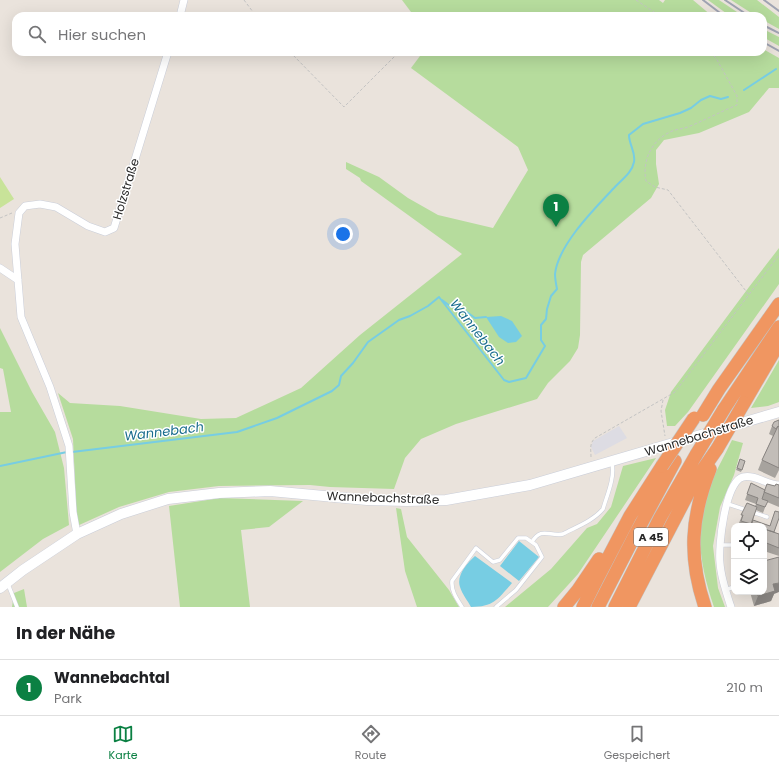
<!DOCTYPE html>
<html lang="de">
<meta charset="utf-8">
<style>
:root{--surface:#fff;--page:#f6f6f6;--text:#202124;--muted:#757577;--line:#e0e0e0;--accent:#0b8043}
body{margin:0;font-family:Poppins,sans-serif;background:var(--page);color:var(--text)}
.controls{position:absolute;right:12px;bottom:12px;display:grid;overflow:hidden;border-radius:8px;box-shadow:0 4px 16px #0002}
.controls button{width:36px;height:36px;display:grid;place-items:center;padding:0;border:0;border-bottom:1px solid var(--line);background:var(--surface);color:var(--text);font:20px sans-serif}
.you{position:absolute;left:343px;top:234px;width:14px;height:14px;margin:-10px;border:3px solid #fff;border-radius:50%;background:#1a73e8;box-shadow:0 0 0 6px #1a73e833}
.badge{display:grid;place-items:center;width:26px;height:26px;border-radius:50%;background:var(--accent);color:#fff;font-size:13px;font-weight:700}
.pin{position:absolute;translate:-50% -33px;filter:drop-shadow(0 1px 2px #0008)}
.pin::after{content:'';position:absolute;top:21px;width:14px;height:12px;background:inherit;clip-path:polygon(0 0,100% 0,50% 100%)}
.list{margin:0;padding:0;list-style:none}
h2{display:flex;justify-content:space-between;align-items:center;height:52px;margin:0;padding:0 16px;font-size:17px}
h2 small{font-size:13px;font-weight:400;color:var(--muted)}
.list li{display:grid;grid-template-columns:26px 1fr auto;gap:12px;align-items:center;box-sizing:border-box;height:56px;padding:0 16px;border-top:1px solid var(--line)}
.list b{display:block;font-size:15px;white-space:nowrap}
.list p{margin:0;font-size:13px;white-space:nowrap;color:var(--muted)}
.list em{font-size:13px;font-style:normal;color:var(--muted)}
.icon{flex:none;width:22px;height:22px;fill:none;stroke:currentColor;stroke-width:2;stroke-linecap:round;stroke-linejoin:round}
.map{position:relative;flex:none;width:779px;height:607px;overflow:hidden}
.search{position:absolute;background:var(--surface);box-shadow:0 4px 16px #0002;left:12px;right:12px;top:12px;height:44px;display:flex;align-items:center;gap:10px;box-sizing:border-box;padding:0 14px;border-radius:12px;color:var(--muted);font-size:15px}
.sheet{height:108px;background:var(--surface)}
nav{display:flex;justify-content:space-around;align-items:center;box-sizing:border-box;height:56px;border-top:1px solid var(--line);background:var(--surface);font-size:11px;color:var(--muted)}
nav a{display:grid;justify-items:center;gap:2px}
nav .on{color:var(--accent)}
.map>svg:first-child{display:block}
.industrial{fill:#dddce3}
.green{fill:#b6dc9d}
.pitch{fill:#c8e399}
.water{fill:#77cde3}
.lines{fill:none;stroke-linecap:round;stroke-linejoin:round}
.stream{stroke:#77cde3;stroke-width:2}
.service-casing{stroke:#caced9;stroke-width:4.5}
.minor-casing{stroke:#caced9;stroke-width:8}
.secondary-casing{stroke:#caced9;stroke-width:11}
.motorway-casing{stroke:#c3c3c3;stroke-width:14}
.path{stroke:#c3c3c3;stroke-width:1;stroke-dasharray:3 2;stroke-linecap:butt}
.service{stroke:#fff;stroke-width:3.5}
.minor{stroke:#fff;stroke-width:7}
.secondary{stroke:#fff;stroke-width:10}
.motorway{stroke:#f09661;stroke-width:13}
.rail{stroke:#9fa3b2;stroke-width:2}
.motorway-bridge-casing{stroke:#c3c3c3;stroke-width:14;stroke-linecap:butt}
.motorway-bridge{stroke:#f09661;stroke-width:13}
.wall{fill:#a7a39e}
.shaded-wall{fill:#888481}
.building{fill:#c2bdb8;stroke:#888481}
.labels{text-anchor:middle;stroke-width:3;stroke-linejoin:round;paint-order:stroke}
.shield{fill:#fff;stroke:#696969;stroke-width:1}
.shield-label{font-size:11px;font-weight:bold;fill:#292929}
.street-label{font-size:12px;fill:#292929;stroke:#fff}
.water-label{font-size:13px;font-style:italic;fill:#196c8d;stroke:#fff}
</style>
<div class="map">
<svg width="779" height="607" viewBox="0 0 779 607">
<rect width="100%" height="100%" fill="#eae3dc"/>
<path class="industrial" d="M 619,426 L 627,438 L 595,455 L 591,447 L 593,441 Z"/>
<path class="green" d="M 402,0 L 659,0 L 663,3 L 665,0 L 693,0 L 712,16 L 414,16 Z
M 708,0 L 719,0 L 743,16 L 730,16 Z
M 731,0 L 757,0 L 779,17 L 779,29 L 763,20 L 763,16 L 756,16 Z
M 763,29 L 779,37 L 779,46 L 763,37 Z
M 763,49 L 779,58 L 779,88 L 769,88 L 749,112 L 699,133 L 664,140 L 656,150 L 656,164 L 659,184 L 651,198 L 583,255 L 581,262 L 580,335 L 578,348 L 570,361 L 548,383 L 537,399 L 456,424 L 421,439 L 405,458 L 394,489 L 330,487 L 310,485 L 219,486 L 169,492 L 119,507 L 77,526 L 73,439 L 58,393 L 70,403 L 120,406 L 201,419 L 236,418 L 301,388 L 360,335 L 462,254 L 361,181 L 360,178 L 346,169 L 346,162 L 379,177 L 408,198 L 438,215 L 493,228 L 528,170 L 518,147 L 411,68 L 423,52 L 763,52 Z
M 779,248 L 779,284 L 688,412 L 675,426 L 667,426 L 665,410 L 671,392 L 749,287 Z
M 0,328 L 32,392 L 55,432 L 64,468 L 69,525 L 43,539 L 0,572 L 0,412 L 11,412 L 3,369 L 0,368 Z
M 779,360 L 779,402 L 768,406 L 751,408 Z
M 732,440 L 743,443 L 734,475 L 720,507 L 713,546 L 718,588 L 725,607 L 714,607 C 700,566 693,526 710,484 C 717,469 725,455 732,440 Z
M 656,458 L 578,574 L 548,607 L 505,607 L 551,569 L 587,528 L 597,524 L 611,507 L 623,466 Z
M 220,498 L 303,501 L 269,527 L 241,530 L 250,607 L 180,607 L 169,506 Z
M 396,508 L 401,509 L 407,537 L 449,590 L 459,607 L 417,607 L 405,571 Z
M 24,589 L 27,607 L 12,607 L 14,593 Z"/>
<path class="pitch" d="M 0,177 L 14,199 L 0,208 Z"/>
<path class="water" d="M 501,316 L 512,321 L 522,336 L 516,342 L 508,343 L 499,337 L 486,317 Z
M 519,541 L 539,557 L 519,581 L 500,566 Z
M 475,556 L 512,583 C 498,599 494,607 471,607 C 468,601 462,594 460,587 C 456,576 467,563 475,556 Z"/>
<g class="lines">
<path class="stream" d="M 744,90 L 776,69
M 442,300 L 450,306 L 464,310 L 475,318 L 486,317
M 72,452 L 237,432 L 277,418 L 332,391 L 339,385 L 341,376 L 353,363 L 368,342 L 399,320 L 410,316 L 428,306 L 439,297 L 504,380 L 509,382 L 526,378 L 545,346 L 541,340 L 541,325 L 546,319 L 547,309 L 551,296 L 557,289 C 556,284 555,278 555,274 C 558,245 595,208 614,188 C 621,180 632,173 634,162 C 636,152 629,145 629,135 L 643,124 L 680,113 L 691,108 L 701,100 L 710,96 L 721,99 L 728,97
M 0,466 L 67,452"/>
<defs>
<path id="service" d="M 728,504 L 767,517
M 532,542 C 541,526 550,537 563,534 C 576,527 593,521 603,509 C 607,495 615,478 612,463
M 721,545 L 734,545
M 8,584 L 17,607
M 725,590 L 734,587
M 462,607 C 457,599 451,591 452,581 L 476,548 L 493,562 L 500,560 L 518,538 L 526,538 L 536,545 L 542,557 L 516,590 L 496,607"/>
<path id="minor" d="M 180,16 L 184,0
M 0,268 L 18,280
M 77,534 L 73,512 L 69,446 L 50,387 L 21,317 L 15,244 L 19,213 L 25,206 L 40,204 L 56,207 L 88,226 L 105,232 L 114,228 L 168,52
M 731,607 C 726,592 721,578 720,563 C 718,547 725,481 743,477 C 755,474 767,485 779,485"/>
<path id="secondary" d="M 0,588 L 23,570 L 77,534 L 121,514 L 168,499 L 219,493 L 270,491 L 367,500 L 407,501 L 446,500 L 530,485 L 779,412"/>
<path id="motorway" d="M 744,403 L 779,343
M 724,409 L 779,327
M 703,415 L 719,389 L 779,304
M 564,607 L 578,590 L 599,559
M 583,607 L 596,581 L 630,516 L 662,466
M 598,607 L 635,535 L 675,461
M 615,607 L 660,518 L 696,455
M 629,607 L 694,482 L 717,449
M 705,607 C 688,557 691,517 710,469"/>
</defs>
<use href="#service" class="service-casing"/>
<use href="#minor" class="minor-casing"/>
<use href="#secondary" class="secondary-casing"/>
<use href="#motorway" class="motorway-casing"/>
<path class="path" d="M 244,0 L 256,16
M 636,0 L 660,16
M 290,52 L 344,107 L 395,56
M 710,52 L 716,58 L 737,96 L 737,105 C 720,112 705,120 688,127 C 682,129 676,129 670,132 C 651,141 642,161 646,181 L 655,187 L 668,190 L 749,295
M 0,218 L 12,213
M 663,400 L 661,411 L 665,436
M 591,457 C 591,449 589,444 595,438 L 675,392 L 779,255"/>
<use href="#service" class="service"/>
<use href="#minor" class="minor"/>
<use href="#secondary" class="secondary"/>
<use href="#motorway" class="motorway"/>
<path class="rail" d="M 703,0 L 724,16
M 725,0 L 749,16
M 764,0 L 779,11
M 763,25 L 779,33
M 763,42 L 779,51"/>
<defs>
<path id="motorway-bridge" d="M 717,449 L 744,403
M 696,455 L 724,409
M 662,466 L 694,418"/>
</defs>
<use href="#motorway-bridge" class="motorway-bridge-casing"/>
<use href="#motorway-bridge" class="motorway-bridge"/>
</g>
<path class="wall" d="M 779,420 L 779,470 L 775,478 L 758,470 L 762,460 L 773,436 L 769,434 L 772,426 Z
M 740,459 L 745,461 L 741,472 L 736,470 Z
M 751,483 L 765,490 L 767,484 L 775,486 L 776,484 L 779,485 L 779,507 L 767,502 L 763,513 L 756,510 L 753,520 L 770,526 L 775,511 L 779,512 L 779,518 L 774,532 L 779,534 L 779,556 L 764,551 L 764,526 L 739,526 L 740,523 L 739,523 L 747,503 L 755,506 L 756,504 L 745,500 Z
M 765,561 L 774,594 L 771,601 L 754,606 L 750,592 L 764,592 Z"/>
<path class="shaded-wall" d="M 779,583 L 779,592 L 774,594 L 771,601 L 754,606 L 758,596 L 773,584 Z"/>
<path class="building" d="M 779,420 L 779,427 L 778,426 L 776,429 L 772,426 L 774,422 Z
M 778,426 L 779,427 L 779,468 L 762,460 Z
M 740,459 L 745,461 L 742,470 L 737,468 Z
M 751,483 L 765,490 L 762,499 L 768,501 L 765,507 L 756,504 L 758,498 L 747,494 Z
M 767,484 L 775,486 L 776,484 L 779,485 L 779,498 L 764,492 Z
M 747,503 L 757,507 L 751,524 L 741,521 L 743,515 L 741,515 Z
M 775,511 L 779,512 L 779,518 L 774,532 L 764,529 L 764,526 L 751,526 L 753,520 L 770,526 Z
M 764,529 L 779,534 L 779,548 L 764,542 Z
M 779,557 L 779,583 L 773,584 L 775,591 L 758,596 L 757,592 L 764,592 L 764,561 Z"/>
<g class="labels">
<rect class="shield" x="634" y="528" width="34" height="18" rx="3"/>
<g class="shield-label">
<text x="651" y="541">A 45</text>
</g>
<g class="street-label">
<text transform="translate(126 189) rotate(-73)" y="4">Holzstraße</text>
<text transform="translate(699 436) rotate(-17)" y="4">Wannebachstraße</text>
<text transform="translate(383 498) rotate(2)" y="4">Wannebachstraße</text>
</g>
<g class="water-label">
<text transform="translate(478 332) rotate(52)" y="5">Wannebach</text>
<text transform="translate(164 431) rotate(-7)" y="5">Wannebach</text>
</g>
</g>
</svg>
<div class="controls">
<button><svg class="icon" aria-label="locate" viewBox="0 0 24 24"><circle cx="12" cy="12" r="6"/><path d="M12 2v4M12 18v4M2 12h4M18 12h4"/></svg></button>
<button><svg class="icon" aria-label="layers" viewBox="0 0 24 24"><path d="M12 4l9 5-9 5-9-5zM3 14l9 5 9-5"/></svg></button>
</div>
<div class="you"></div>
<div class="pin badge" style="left:556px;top:227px">1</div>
<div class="search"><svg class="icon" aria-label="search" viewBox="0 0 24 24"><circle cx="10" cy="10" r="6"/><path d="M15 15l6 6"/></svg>Hier suchen</div>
</div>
<section class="sheet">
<h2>In der Nähe<small></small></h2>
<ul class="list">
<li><span class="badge">1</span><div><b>Wannebachtal</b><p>Park</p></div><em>210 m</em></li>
</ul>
</section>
<nav>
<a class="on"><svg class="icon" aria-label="map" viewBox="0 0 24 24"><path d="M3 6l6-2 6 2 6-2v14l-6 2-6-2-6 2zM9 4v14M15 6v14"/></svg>Karte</a>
<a><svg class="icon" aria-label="directions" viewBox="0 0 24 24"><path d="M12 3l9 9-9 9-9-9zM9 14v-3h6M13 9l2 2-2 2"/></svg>Route</a>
<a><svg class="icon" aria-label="saved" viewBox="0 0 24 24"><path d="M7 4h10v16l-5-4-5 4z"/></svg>Gespeichert</a>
</nav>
